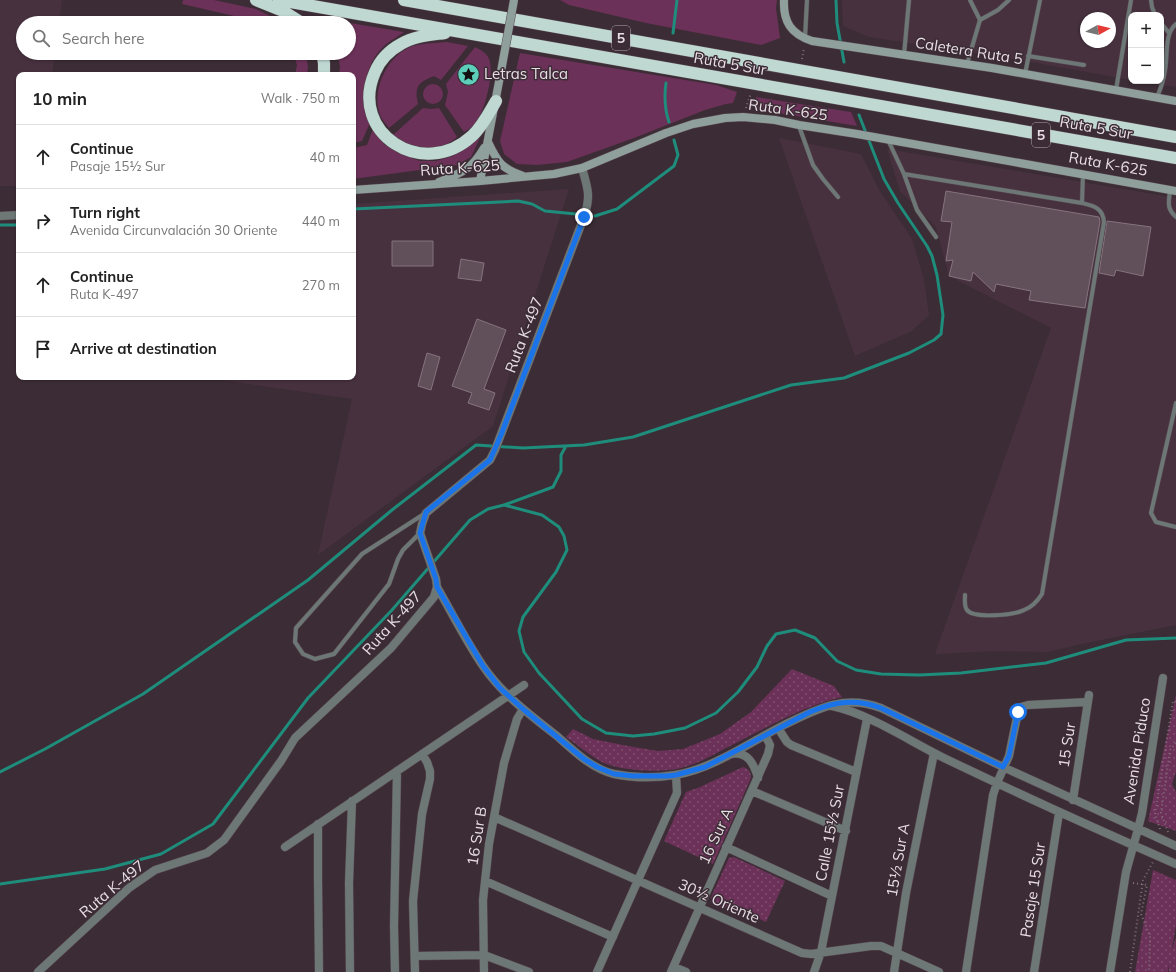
<!DOCTYPE html>
<meta charset="utf-8">
<style>
:root{--surface:#fff;--page:#f6f6f6;--text:#222;--muted:#767676;--line:#e0e0e0}
body{margin:0;font-family:Mulish,sans-serif;background:var(--page);color:var(--text)}
.controls{position:absolute;right:12px;top:12px;display:grid;overflow:hidden;border-radius:8px;box-shadow:0 1px 3px #0004}
.controls button{width:36px;height:36px;display:grid;place-items:center;padding:0;border:0;border-bottom:1px solid var(--line);background:var(--surface);color:var(--text);font:20px sans-serif}
.compass{position:absolute;left:1080px;top:12px;width:36px;height:36px;border-radius:50%;background:var(--surface);box-shadow:0 1px 3px #0004;rotate:82deg}
.stop{position:absolute;width:12px;height:12px;margin:-9px;border:3px solid #1a73e8;border-radius:50%;background:#fff}
.stop.end{background:#1a73e8;border-color:#fff;box-shadow:0 1px 4px #0008}
.list{margin:0;padding:0;list-style:none}
h2{display:flex;justify-content:space-between;align-items:center;height:52px;margin:0;padding:0 16px;font-size:17px}
h2 small{font-size:13px;font-weight:400;color:var(--muted)}
.list li{display:grid;grid-template-columns:26px 1fr auto;gap:12px;align-items:center;box-sizing:border-box;height:64px;padding:0 16px;border-top:1px solid var(--line)}
.list b{display:block;font-size:15px;white-space:nowrap}
.list p{margin:0;font-size:13px;white-space:nowrap;color:var(--muted)}
.list em{font-size:13px;font-style:normal;color:var(--muted)}
.icon{flex:none;width:22px;height:22px;fill:none;stroke:currentColor;stroke-width:2;stroke-linecap:round;stroke-linejoin:round}
.map{position:relative;flex:none;width:1176px;height:972px;overflow:hidden}
.search{position:absolute;background:var(--surface);box-shadow:0 1px 3px #0004;left:16px;top:16px;width:340px;height:44px;display:flex;align-items:center;gap:10px;box-sizing:border-box;padding:0 14px;border-radius:22px;color:var(--muted);font-size:15px}
.panel{position:absolute;background:var(--surface);box-shadow:0 1px 3px #0004;left:16px;top:72px;width:340px;height:308px;border-radius:8px}
.map>svg:first-child{display:block}
.built{fill:#47313f;fill-rule:evenodd}
.grass{fill:#6b3158}
.park{fill:url(#park-dots)}
.lines{fill:none;stroke-linecap:round;stroke-linejoin:round}
.stream{stroke:#1e8d7c;stroke-width:3}
.building{fill:#61505a;stroke:#85737e}
.service-casing{stroke:#584851;stroke-width:5}
.minor-casing{stroke:#584851;stroke-width:9}
.tertiary-casing{stroke:#584851;stroke-width:9}
.secondary-casing{stroke:#584851;stroke-width:9}
.motorway-casing{stroke:#584851;stroke-width:13}
.path{stroke:#80727b;stroke-width:2;stroke-dasharray:1 3;stroke-linecap:butt}
.service{stroke:#6d7775;stroke-width:4}
.minor{stroke:#6d7775;stroke-width:8}
.tertiary{stroke:#6d7775;stroke-width:8}
.secondary{stroke:#8f9f9b;stroke-width:8}
.motorway{stroke:#bfd8d2;stroke-width:12}
.secondary-bridge-casing{stroke:#584851;stroke-width:9;stroke-linecap:butt}
.secondary-bridge{stroke:#8f9f9b;stroke-width:8}
.route{stroke:#1a73e8;stroke-width:5}
.labels{text-anchor:middle;stroke-width:3;stroke-linejoin:round;paint-order:stroke}
.shield{fill:#3c2c35;stroke:#b5a9b0;stroke-width:1}
.shield-label{font-size:14px;font-weight:bold;fill:#e9dee5}
.street-label{font-size:15px;fill:#e9dee5;stroke:#3c2c35}
.poi-label{font-size:15px;fill:#e9dee5;stroke:#3c2c35;text-anchor:start}
</style>
<div class="map">
<svg width="1176" height="972" viewBox="0 0 1176 972">
<defs>
<pattern id="park-dots" width="8" height="8" patternUnits="userSpaceOnUse"><rect width="8" height="8" fill="#6b3158"/><path d="M2 2h.1M6 6h.1" fill="none" stroke="#804e70" stroke-width="1.8" stroke-linecap="round"/></pattern>
</defs>
<rect width="100%" height="100%" fill="#3c2c35"/>
<path class="built" d="M 0,0 L 62,0 L 59,23 L 23,23 L 23,53 L 55,53 L 52,75 L 19,75 L 19,186 L 0,186 Z
M 842,0 L 1176,0 L 1176,87 L 1137,81 L 1161,81 L 1161,15 L 1131,15 L 1131,80 L 1020,60 L 869,37 L 843,26 ZM 1086,18 L 1110,18 L 1110,42 L 1086,42 Z
M 779,138 L 861,154 L 879,190 L 912,239 L 924,280 L 929,315 L 912,331 L 855,356 Z
M 887,149 L 1176,198 L 1176,625 L 1086,643 L 1047,652 L 996,651 L 935,654 L 1051,328 L 949,276 L 936,227 L 900,191 Z
M 569,189 L 493,426 L 318,555 L 352,399 L 202,377 L 353,377 L 353,204 Z"/>
<path class="grass" d="M 183,0 L 214,0 L 256,9 L 284,23 L 256,23 L 247,19 L 182,4 Z
M 560,0 L 777,0 L 776,8 L 780,38 L 761,45 L 646,23 L 569,5 Z
M 314,17 L 404,32 C 398,37 389,41 384,46 C 362,67 363,96 370,123 L 362,141 L 353,143 L 353,75 L 339,75 L 340,66 L 337,53 L 349,53 L 349,23 L 319,23 Z
M 447,42 L 468,46 L 441,80 L 434,76 C 418,82 414,87 418,104 L 389,128 C 386,124 382,120 380,115 C 371,90 387,57 410,47 C 419,43 437,43 447,42 Z
M 475,47 C 481,50 487,53 489,59 C 495,73 484,115 474,125 C 471,128 467,130 464,132 L 445,105 L 448,92 L 446,84 Z
M 293,53 L 306,53 L 308,67 L 307,75 L 295,75 L 297,65 Z
M 520,53 L 716,85 L 737,92 L 733,103 L 726,104 L 705,110 L 634,138 L 567,162 L 537,165 L 517,164 L 504,154 L 500,141 Z
M423 94a10 10 0 1 1 20 0a10 10 0 1 1-20 0Z
M 756,97 L 851,112 L 857,126 L 754,109 Z
M 423,108 L 431,109 L 439,108 L 457,137 C 444,149 422,153 406,144 C 401,142 397,138 393,135 Z
M 373,129 L 385,145 L 401,154 L 420,161 L 436,161 L 453,156 L 480,138 L 471,157 L 457,165 L 353,179 L 353,148 L 367,145 Z"/>
<path class="park" d="M 792,669 L 834,686 L 842,697 C 804,705 761,731 726,748 C 712,756 697,764 681,768 C 662,773 622,771 604,763 C 591,757 578,745 566,737 L 573,729 L 593,739 L 628,746 L 658,751 L 683,749 L 720,734 L 751,712 Z
M 1176,695 L 1176,772 L 1172,784 L 1176,792 L 1176,831 L 1148,821 Z
M 743,767 C 749,769 751,772 751,778 L 713,864 L 664,841 L 686,792 L 700,787 Z
M 734,857 L 785,881 L 766,922 L 729,905 L 723,909 L 714,904 L 711,897 L 729,858 Z
M 1153,870 L 1176,880 L 1176,925 L 1172,950 L 1176,937 L 1176,972 L 1169,972 L 1169,964 L 1168,972 L 1135,972 Z"/>
<g class="lines">
<path class="stream" d="M 836,0 L 837,23 L 844,62
M 673,33 L 677,0
M 666,83 C 664,97 665,110 669,122
M 353,209 L 518,201 L 532,204 L 545,211 L 576,214
M 595,216 L 617,209 L 674,166 L 678,155 L 674,140
M 0,225 L 19,225
M 504,505 L 553,487 L 561,471 L 561,455 L 566,446
M 0,772 L 45,749 L 143,694 L 308,580 L 392,510 L 476,445 L 523,448 L 584,445 L 633,437 L 791,385 L 844,378 L 909,353 L 934,340 L 941,334 L 943,315 L 937,275 L 932,256 L 927,246 L 898,203 L 884,179 L 859,115
M 0,884 L 105,869 L 161,854 L 213,824 L 308,698 L 392,610 L 470,520 L 488,509 L 504,505 L 542,515 L 559,527 L 564,536 L 567,550 L 556,572 L 523,617 L 519,631 L 524,652 L 539,673 L 582,719 L 606,733 L 633,736 L 654,734 L 685,728 L 716,713 L 738,692 L 757,667 L 767,646 L 776,634 L 795,630 L 815,638 L 837,661 L 856,670 L 881,674 L 919,675 L 961,673 L 1046,663 L 1126,640 L 1176,638"/>
</g>
<path class="building" d="M 946,191 L 1099,217 L 1100,222 L 1085,308 L 1029,300 L 1031,291 L 996,284 L 994,292 L 973,272 L 971,281 L 949,276 L 953,260 L 946,261 L 952,222 L 941,221 Z
M 1107,221 L 1151,227 L 1143,276 L 1116,270 L 1114,276 L 1099,273 Z
M 392,241 L 433,241 L 433,266 L 392,266 Z
M 461,259 L 484,263 L 481,281 L 458,278 Z
M 477,319 L 506,330 L 484,389 L 495,393 L 489,410 L 468,403 L 472,393 L 452,386 Z
M 427,353 L 440,357 L 431,390 L 418,386 Z"/>
<g class="lines">
<defs>
<path id="service" d="M 970,0 L 980,20
M 1151,0 L 1152,7 L 1155,15
M 1161,23 L 1169,33
M 805,38 L 807,0
M 904,55 L 909,0
M 1028,56 L 1084,65
M 967,64 L 980,20 L 998,10 L 1009,0
M 1025,74 L 1040,0
M 1116,90 L 1131,0
M 1157,97 C 1161,88 1164,79 1165,70 C 1168,55 1164,34 1176,24
M 799,126 L 813,165 L 823,179 L 838,197
M 888,140 L 904,174 L 1082,203 L 1083,174
M 904,174 L 917,210 L 936,237
M 1170,190 C 1169,202 1166,208 1176,217
M 1176,403 L 1151,513 L 1156,522 L 1176,527
M 420,533 L 403,550 L 398,559 L 389,584 L 334,654 L 315,659 L 303,654 L 295,642 L 296,628 L 362,554 L 424,514
M 965,595 C 965,601 964,606 967,610 C 974,619 1014,615 1024,610 C 1032,607 1037,602 1042,594 L 1104,222 C 1103,208 1094,206 1082,203"/>
<path id="minor" d="M 437,587 C 452,613 466,641 483,666 C 502,694 530,715 557,736 C 574,751 592,769 614,774 C 633,778 656,778 675,775 C 713,769 750,742 784,725 C 817,709 844,694 881,708 L 1003,767 L 1176,846
M 832,706 C 870,714 909,741 944,758 C 1021,795 1098,830 1176,864
M 778,728 L 787,742 L 791,745 L 856,772
M 731,754 C 748,751 754,764 758,778
M 752,791 L 846,831
M 1073,800 L 1089,695
M 494,817 L 802,953 L 811,954 L 871,946 L 881,946 L 939,972
M 318,824 L 318,879 L 319,972
M 285,847 L 524,685
M 726,847 L 832,896
M 485,881 L 613,937
M 415,956 L 484,955 L 529,972
M 674,967 L 686,972
M 38,972 L 129,888 L 155,870 L 207,853 L 224,840 L 281,761 L 295,738 L 391,648 L 434,597 L 437,587 L 436,579 L 420,533 L 422,524 L 426,513 L 490,460 L 495,450 L 584,217 C 591,196 588,189 582,168
M 350,972 L 349,883 L 352,801
M 395,972 L 394,926 L 397,771
M 415,972 L 413,901 L 422,814 L 430,779 L 430,771 L 427,762 L 422,754
M 484,972 L 483,900 L 489,844 L 504,763 L 517,719 L 523,709
M 597,972 L 677,793 L 676,775
M 671,972 L 768,754 L 770,745 L 765,735
M 814,972 L 821,952 L 867,719
M 894,972 L 906,893 L 934,753
M 966,972 L 993,795 L 997,783 L 1009,756 L 1018,712 L 1021,707 L 1028,705 L 1088,702
M 1034,972 L 1059,813
M 1110,972 L 1126,872 L 1138,829 L 1142,813 L 1163,678"/>
<path id="tertiary" d="M 0,216 L 19,215"/>
<path id="secondary" d="M 784,0 C 783,22 791,34 812,41 L 992,68 L 1176,101
M 488,142 C 498,163 501,168 523,176
M 480,181 L 502,66
M 439,182 C 463,172 471,170 484,148
M 353,190 L 480,181 L 554,174 L 582,168 L 666,133 L 693,124 L 725,118 L 743,117 L 775,120 L 799,125 L 857,134 L 1176,191"/>
<path id="motorway" d="M 256,0 L 283,11 L 302,23
M 279,0 L 1176,158
M 404,0 L 1176,137
M 445,33 C 431,35 414,36 401,44 C 390,50 380,60 375,72 C 348,133 423,181 472,136 C 482,127 489,113 496,101
M 322,53 L 324,63 L 324,75"/>
</defs>
<use href="#service" class="service-casing"/>
<use href="#minor" class="minor-casing"/>
<use href="#tertiary" class="tertiary-casing"/>
<use href="#secondary" class="secondary-casing"/>
<use href="#motorway" class="motorway-casing"/>
<path class="path" d="M 802,59 L 804,48
M 746,108 L 751,93
M 1160,829 L 1155,814 L 1173,701 L 1176,702
M 1168,832 L 1161,813 L 1170,750 L 1176,743
M 1133,883 L 1147,885 L 1141,914 L 1150,936 L 1149,972
M 1130,972 L 1143,880 L 1153,862"/>
<use href="#service" class="service"/>
<use href="#minor" class="minor"/>
<use href="#tertiary" class="tertiary"/>
<use href="#secondary" class="secondary"/>
<use href="#motorway" class="motorway"/>
<defs>
<path id="secondary-bridge" d="M 502,66 L 514,0"/>
</defs>
<use href="#secondary-bridge" class="secondary-bridge-casing"/>
<use href="#secondary-bridge" class="secondary-bridge"/>
</g>
<g class="lines">
<path class="route" d="M 584,217 L 501,435 L 490,460 L 426,512 L 420,533 L 436,579 L 437,587 L 483,666 L 500,688 L 523,709 L 584,759 L 597,767 L 614,774 L 633,776 L 667,776 L 676,775 L 705,767 L 810,712 C 834,702 855,698 881,708 L 1003,767 L 1009,756 L 1018,712"/>
</g>
<defs>
<symbol id="sight-disc" viewBox="-11 -11 22 22"><circle r="9.5" fill="#5dceb9" stroke="#3c2c35"/><path d="M0-6L1.8-2.2L6-1.7L2.9 1.2L3.7 5.4L0 3.3L-3.7 5.4L-2.9 1.2L-6-1.7L-1.8-2.2Z" fill="#111"/></symbol>
</defs>
<g fill-rule="evenodd">
<use href="#sight-disc" x="456" y="62" width="25" height="25"/>
</g>
<g class="labels">
<g class="shield">
<rect x="612" y="26" width="18" height="24" rx="3"/>
<rect x="1032" y="123" width="18" height="24" rx="3"/>
</g>
<g class="shield-label">
<text x="621" y="43">5</text>
<text x="1041" y="140">5</text>
</g>
<g class="street-label">
<text transform="translate(969 51) rotate(9)" y="5">Caletera Ruta 5</text>
<text transform="translate(730 64) rotate(10)" y="5">Ruta 5 Sur</text>
<text transform="translate(788 110) rotate(8)" y="5">Ruta K-625</text>
<text transform="translate(1096 128) rotate(10)" y="5">Ruta 5 Sur</text>
<text transform="translate(1108 164) rotate(10)" y="5">Ruta K-625</text>
<text transform="translate(460 168) rotate(-4)" y="5">Ruta K-625</text>
<text transform="translate(524 335) rotate(-69)" y="5">Ruta K-497</text>
<text transform="translate(392 623) rotate(-48)" y="5">Ruta K-497</text>
<text transform="translate(1067 745) rotate(-81)" y="5">15 Sur</text>
<text transform="translate(1137 751) rotate(-81)" y="5">Avenida Piduco</text>
<text transform="translate(830 833) rotate(-79)" y="5">Calle 15½ Sur</text>
<text transform="translate(477 836) rotate(-81)" y="5">16 Sur B</text>
<text transform="translate(716 836) rotate(-65)" y="5">16 Sur A</text>
<text transform="translate(898 860) rotate(-80)" y="5">15½ Sur A</text>
<text transform="translate(112 889) rotate(-40)" y="5">Ruta K-497</text>
<text transform="translate(1033 890) rotate(-81)" y="5">Pasaje 15 Sur</text>
<text transform="translate(719 901) rotate(24)" y="5">30½ Oriente</text>
</g>
<g class="poi-label">
<text x="484" y="79">Letras Talca</text>
</g>
</g>
</svg>
<div class="controls">
<button>+</button>
<button>−</button>
</div>
<svg class="compass" viewBox="-18 -18 36 36"><path d="M0-13l5 13h-10z" fill="#e53935"/><path d="M0 13l5-13h-10z" fill="#767676"/></svg>
<div class="stop" style="left:1018px;top:712px"></div>
<div class="stop end" style="left:584px;top:217px"></div>
<div class="search"><svg class="icon" aria-label="search" viewBox="0 0 24 24"><circle cx="10" cy="10" r="6"/><path d="M15 15l6 6"/></svg>Search here</div>
<section class="panel">
<h2>10 min<small>Walk · 750 m</small></h2>
<ul class="list">
<li><svg class="icon" aria-label="ahead" viewBox="0 0 24 24"><path d="M12 20V5M6 11l6-6 6 6"/></svg><div><b>Continue</b><p>Pasaje 15½ Sur</p></div><em>40 m</em></li>
<li><svg class="icon" aria-label="right" viewBox="0 0 24 24"><path d="M7 20v-9h11M14 6l5 5-5 5"/></svg><div><b>Turn right</b><p>Avenida Circunvalación 30 Oriente</p></div><em>440 m</em></li>
<li><svg class="icon" aria-label="ahead" viewBox="0 0 24 24"><path d="M12 20V5M6 11l6-6 6 6"/></svg><div><b>Continue</b><p>Ruta K-497</p></div><em>270 m</em></li>
<li><svg class="icon" aria-label="arrive" viewBox="0 0 24 24"><path d="M6 21V4h12l-3 4 3 4H6"/></svg><div><b>Arrive at destination</b></div></li>
</ul>
</section>
</div>
